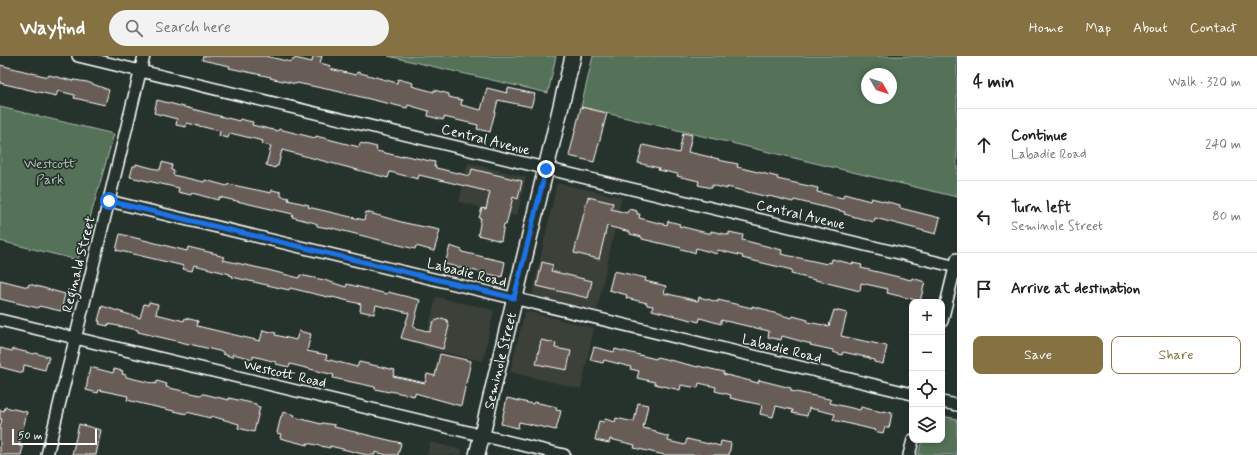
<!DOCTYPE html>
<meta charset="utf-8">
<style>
:root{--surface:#fff;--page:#f2f2f2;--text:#222;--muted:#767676;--line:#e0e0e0;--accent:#857141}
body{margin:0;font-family:Mynerve,sans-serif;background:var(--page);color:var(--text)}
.controls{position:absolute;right:12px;bottom:12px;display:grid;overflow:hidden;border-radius:8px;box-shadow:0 2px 6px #0003}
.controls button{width:36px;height:36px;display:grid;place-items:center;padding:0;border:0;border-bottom:1px solid var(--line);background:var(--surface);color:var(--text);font:20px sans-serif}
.compass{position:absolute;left:861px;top:12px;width:36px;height:36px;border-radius:50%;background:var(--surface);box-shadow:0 2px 6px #0003;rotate:129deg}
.scale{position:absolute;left:12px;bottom:10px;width:85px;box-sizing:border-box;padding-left:4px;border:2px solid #fff;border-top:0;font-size:11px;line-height:14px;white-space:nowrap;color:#fff;-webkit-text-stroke:3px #26332d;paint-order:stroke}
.stop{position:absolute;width:12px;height:12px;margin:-9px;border:3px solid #1a73e8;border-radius:50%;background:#fff}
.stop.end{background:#1a73e8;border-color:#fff;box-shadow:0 1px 4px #0008}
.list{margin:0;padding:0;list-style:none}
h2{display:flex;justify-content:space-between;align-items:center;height:52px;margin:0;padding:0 16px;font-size:17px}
h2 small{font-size:13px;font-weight:400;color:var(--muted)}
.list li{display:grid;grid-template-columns:26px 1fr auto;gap:12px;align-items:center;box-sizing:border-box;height:72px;padding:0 16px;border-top:1px solid var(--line)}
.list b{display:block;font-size:15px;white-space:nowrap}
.list p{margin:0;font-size:13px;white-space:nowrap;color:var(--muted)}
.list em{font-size:13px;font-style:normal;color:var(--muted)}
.actions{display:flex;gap:8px;padding:12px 16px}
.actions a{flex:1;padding:9px 0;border:1px solid var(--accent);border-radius:8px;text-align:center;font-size:14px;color:var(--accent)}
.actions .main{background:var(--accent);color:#fff}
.icon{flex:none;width:22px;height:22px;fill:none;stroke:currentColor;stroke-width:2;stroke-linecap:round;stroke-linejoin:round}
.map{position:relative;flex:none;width:957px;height:399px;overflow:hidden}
header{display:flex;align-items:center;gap:24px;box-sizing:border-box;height:56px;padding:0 20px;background:var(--accent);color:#fff}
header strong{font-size:19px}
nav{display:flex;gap:22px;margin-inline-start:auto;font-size:14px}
.search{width:280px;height:36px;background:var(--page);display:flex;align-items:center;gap:10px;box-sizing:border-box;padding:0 14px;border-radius:22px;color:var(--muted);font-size:15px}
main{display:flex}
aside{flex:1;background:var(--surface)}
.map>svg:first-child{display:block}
.built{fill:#3a3f39}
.green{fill:#547159;stroke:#aab8ac;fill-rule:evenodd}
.building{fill:#685c56;stroke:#fff}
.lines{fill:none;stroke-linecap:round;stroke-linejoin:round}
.street-casing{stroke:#fff;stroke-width:14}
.secondary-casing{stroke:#fff;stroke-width:18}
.street{stroke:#26332d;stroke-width:11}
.secondary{stroke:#26332d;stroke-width:15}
.route{stroke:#1a73e8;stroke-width:5}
.labels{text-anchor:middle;stroke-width:3.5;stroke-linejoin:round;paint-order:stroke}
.street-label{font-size:14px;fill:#fff;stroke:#26332d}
.park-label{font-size:14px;fill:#b2bfb4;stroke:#26332d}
</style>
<header>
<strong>Wayfind</strong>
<div class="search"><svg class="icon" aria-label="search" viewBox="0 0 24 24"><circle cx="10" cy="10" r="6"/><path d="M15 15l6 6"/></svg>Search here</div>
<nav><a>Home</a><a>Map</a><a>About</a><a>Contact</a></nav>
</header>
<main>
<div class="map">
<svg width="957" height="399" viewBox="0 0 957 399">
<rect width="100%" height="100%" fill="#26332d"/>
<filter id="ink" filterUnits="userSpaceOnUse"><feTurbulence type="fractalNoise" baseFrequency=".025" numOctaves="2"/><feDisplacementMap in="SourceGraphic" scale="8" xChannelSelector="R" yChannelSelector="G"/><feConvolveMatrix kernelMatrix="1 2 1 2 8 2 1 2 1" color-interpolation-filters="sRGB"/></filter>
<g filter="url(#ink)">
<path class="built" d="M 468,107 L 526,121 L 517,160 L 459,146 Z
M 557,127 L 622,141 L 597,254 L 532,240 Z
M 436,241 L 494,254 L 483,305 L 424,292 Z
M 525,255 L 594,272 L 581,333 L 510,316 Z
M 430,386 L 463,394 L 461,399 L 427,399 Z"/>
<path class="green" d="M 388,0 L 556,0 L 548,37 Z
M 593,0 L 957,0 L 957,141 L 581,51 ZM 867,18 L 891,18 L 891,42 L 867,42 Z
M 0,51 L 114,78 L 78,204 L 0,185 Z
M 942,360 L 957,363 L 957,399 L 918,399 L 922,384 L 942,384 Z"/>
<path class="building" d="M 203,0 L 265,0 L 291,6 L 292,4 L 294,4 L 295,2 L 312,6 L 313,0 L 322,0 L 320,7 L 331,10 L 330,13 L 356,19 L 357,16 L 397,27 L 398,23 L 413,27 L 412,30 L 434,36 L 434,34 L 449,38 L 449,41 L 462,44 L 461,49 L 481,54 L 487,32 L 507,37 L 508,32 L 535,38 L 531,51 L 498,44 L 490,76 L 477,73 L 478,69 L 444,61 L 443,64 L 428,60 L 429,55 L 408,49 L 407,52 L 336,35 L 297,27 L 296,28 L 270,22 L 271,21 L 229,12 L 230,10 L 202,4 Z
M 0,9 L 48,21 L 49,19 L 73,25 L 74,24 L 87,26 L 109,34 L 105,49 L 74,42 L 75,39 L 58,35 L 56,40 L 0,27 Z
M 157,44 L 239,65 L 240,63 L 248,65 L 253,66 L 252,69 L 278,75 L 279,73 L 315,82 L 316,80 L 359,91 L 360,87 L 377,91 L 376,94 L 377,95 L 402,101 L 402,99 L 435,106 L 434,110 L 436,110 L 436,112 L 470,120 L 472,113 L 522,125 L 518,143 L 513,141 L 506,169 L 504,168 L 501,185 L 478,179 L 481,162 L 479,162 L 482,152 L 486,153 L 490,136 L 419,119 L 418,123 L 390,116 L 388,122 L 282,94 L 278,110 L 276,110 L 275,112 L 266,109 L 271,90 L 262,88 L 263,85 L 230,77 L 228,82 L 219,80 L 220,75 L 187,67 L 186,71 L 176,69 L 177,63 L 154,57 Z
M 581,51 L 607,57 L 594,106 L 569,100 Z
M 683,77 L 692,79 L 688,96 L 719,103 L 718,104 L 738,108 L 737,111 L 778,121 L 777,123 L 818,132 L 817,136 L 843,142 L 844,138 L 870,145 L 871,142 L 900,149 L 900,152 L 940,162 L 936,178 L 875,162 L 874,166 L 844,158 L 845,156 L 794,144 L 793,146 L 769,140 L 768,141 L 727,131 L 727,133 L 712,129 L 712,132 L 698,129 L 699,125 L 677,120 L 678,118 L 658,114 L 659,112 L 638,107 L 643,89 L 679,97 Z
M 162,106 L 172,109 L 171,114 L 174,115 L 173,119 L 204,126 L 205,124 L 227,130 L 228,128 L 271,137 L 272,134 L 281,136 L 281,140 L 289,142 L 288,144 L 309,149 L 308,151 L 364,164 L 366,156 L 405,167 L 440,174 L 434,195 L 416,190 L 415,193 L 328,171 L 328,172 L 317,170 L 317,168 L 315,167 L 292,161 L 293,158 L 219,141 L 218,144 L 192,137 L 191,139 L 178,136 L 179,132 L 130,121 L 133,110 L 136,110 L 136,108 L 160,114 Z
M 588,141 L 613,147 L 611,153 L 627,157 L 629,153 L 637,155 L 637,158 L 640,158 L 639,162 L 667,169 L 668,165 L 680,168 L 679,170 L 707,177 L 711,177 L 711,175 L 729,179 L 729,176 L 743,179 L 742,184 L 782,194 L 781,198 L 827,208 L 828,206 L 831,207 L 832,203 L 852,208 L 852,207 L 862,209 L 861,212 L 911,224 L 912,222 L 925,226 L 920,245 L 887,237 L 888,233 L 861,227 L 860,235 L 791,218 L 792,214 L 742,202 L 743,200 L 718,194 L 717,198 L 696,192 L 695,197 L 693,196 L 681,193 L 681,192 L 642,183 L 642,181 L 630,178 L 630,176 L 607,170 L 599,203 L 574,197 Z
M 120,178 L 187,195 L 188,191 L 217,198 L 217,199 L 224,201 L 223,204 L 268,214 L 299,222 L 300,219 L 324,224 L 346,231 L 347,228 L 387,238 L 388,236 L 420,244 L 413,271 L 430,276 L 433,266 L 442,262 L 447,264 L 449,270 L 443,293 L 401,282 L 409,257 L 376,249 L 374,258 L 360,255 L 361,248 L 332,241 L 332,242 L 290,232 L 289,234 L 232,221 L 233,220 L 229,219 L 230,218 L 194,209 L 192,215 L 183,213 L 184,210 L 116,194 Z
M 450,190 L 462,194 L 462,196 L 505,206 L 502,221 L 445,208 Z
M 542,206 L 553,209 L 551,215 L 592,225 L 588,242 L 537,230 Z
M 614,215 L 646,222 L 645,225 L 666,230 L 664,237 L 698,245 L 699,241 L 718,246 L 718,244 L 752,252 L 752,250 L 767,254 L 767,255 L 792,262 L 793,260 L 808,264 L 807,266 L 829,270 L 834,254 L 847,257 L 841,280 L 887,290 L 883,308 L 874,306 L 874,304 L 870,303 L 870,302 L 843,296 L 842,299 L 833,296 L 833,294 L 810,289 L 811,288 L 782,280 L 781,284 L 768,281 L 769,275 L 743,269 L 721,264 L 721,268 L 700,262 L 699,266 L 652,254 L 653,250 L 647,249 L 647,247 L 626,242 L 627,239 L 609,234 Z
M 0,224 L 28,231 L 29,228 L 65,238 L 61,255 L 39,250 L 38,252 L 0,243 Z
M 149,246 L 158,248 L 156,258 L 184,265 L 185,262 L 198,265 L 197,270 L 260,285 L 263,274 L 276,277 L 275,279 L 296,284 L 299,275 L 311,278 L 307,295 L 327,299 L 326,303 L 357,311 L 359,306 L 395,314 L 393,320 L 425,327 L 427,318 L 435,320 L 440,298 L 471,305 L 461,350 L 415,337 L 414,340 L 390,335 L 389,336 L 375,333 L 375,331 L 333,322 L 334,319 L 290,308 L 289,311 L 276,308 L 276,306 L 253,300 L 253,303 L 233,298 L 232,301 L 223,298 L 223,296 L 138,276 L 138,274 L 108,268 L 108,270 L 99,268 L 100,265 L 98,265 L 102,250 L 140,262 L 144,248 L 148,249 Z
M 541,284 L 556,287 L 555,292 L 571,295 L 567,314 L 536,308 Z
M 594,291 L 614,296 L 615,293 L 656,303 L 657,301 L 698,311 L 698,310 L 724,316 L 723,318 L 758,327 L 759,324 L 791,332 L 791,335 L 829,343 L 831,344 L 830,347 L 860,354 L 861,351 L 882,356 L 883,355 L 892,357 L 889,372 L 885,371 L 883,377 L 874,375 L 875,374 L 833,364 L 835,358 L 809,352 L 807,360 L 792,357 L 793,354 L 776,350 L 773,361 L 760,358 L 762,349 L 730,342 L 731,339 L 715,335 L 716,331 L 699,327 L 698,332 L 681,329 L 680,334 L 655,328 L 655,326 L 637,322 L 639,315 L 630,313 L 631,311 L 604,304 L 603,307 L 590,304 Z
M 0,292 L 12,295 L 13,293 L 34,298 L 35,297 L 49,301 L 45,314 L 24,309 L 23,317 L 0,311 Z
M 90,311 L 113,317 L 114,313 L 123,315 L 122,318 L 126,319 L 126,321 L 156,328 L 157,325 L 167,328 L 166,331 L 170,332 L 200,339 L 204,338 L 229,344 L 229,342 L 256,348 L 256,350 L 260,351 L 254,376 L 238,372 L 239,368 L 211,360 L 210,362 L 187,356 L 187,358 L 143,348 L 127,344 L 128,340 L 99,334 L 98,337 L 86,334 Z
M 507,342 L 533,348 L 534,346 L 557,351 L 556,354 L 561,355 L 556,374 L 519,366 L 518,372 L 501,368 Z
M 638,347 L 648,349 L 643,372 L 656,375 L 656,377 L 669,381 L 668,385 L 685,389 L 687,383 L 709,388 L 709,387 L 720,390 L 721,385 L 731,387 L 729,399 L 665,399 L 634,392 L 635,389 L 610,383 L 609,387 L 595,384 L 599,365 L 604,366 L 605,363 L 615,366 L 616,362 L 634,366 Z
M 5,351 L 27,356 L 19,390 L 23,391 L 21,399 L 0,399 L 0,372 L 2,363 L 0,363 L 0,354 L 4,355 Z
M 283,356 L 295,359 L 294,361 L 321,368 L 322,367 L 335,369 L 334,371 L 401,387 L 398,399 L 387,399 L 375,396 L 375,399 L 367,399 L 330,390 L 330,392 L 307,387 L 307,389 L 280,382 L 281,378 L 277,377 L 281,360 L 282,360 Z
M 79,368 L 101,374 L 96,399 L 72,399 Z"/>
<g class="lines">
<defs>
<path id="street" d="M 78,0 L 957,211
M 109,145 L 912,338
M 0,264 L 564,399
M 942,265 L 957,203
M 942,346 L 957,349
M 47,399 L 144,0
M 909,399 L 913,384"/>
<g id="secondary">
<path id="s1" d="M 477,399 L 573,0"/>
</g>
</defs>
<use href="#street" class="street-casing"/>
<use href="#secondary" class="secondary-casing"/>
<use href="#street" class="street"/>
<use href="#secondary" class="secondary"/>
</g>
</g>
<g class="lines" filter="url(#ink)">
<path class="route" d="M 109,145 L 514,242 L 546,113"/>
</g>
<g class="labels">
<g class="street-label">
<text transform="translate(486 83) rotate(14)" y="5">Central Avenue</text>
<text transform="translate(801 158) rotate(13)" y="5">Central Avenue</text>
<text transform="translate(78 208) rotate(-76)" y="5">Reginald Street</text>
<text transform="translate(467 216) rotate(14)" y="5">Labadie Road</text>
<text transform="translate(782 292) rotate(14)" y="5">Labadie Road</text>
<text dy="5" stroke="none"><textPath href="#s1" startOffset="97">Seminole Street</textPath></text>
<text transform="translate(285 317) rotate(13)" y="5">Westcott Road</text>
</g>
<g class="park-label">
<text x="50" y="112">Westcott<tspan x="50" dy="16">Park</tspan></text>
</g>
</g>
</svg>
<div class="controls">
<button>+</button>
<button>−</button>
<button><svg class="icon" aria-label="locate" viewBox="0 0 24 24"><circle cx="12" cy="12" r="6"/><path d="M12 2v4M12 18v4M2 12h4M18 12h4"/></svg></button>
<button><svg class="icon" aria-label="layers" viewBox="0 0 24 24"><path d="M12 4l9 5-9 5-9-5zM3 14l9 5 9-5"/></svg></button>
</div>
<svg class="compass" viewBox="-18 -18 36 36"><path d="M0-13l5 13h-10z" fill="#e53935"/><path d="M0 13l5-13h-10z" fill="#767676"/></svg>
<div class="scale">50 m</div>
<div class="stop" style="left:109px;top:145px"></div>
<div class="stop end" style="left:546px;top:113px"></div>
</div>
<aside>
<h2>4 min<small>Walk · 320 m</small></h2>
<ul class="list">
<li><svg class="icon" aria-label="ahead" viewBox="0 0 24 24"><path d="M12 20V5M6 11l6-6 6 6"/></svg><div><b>Continue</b><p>Labadie Road</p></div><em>240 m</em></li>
<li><svg class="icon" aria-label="left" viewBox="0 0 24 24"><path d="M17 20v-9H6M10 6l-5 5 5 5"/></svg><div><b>Turn left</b><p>Seminole Street</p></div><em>80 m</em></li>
<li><svg class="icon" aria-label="arrive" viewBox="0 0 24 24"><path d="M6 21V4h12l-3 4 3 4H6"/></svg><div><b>Arrive at destination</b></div></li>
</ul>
<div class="actions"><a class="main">Save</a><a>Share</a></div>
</aside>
</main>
